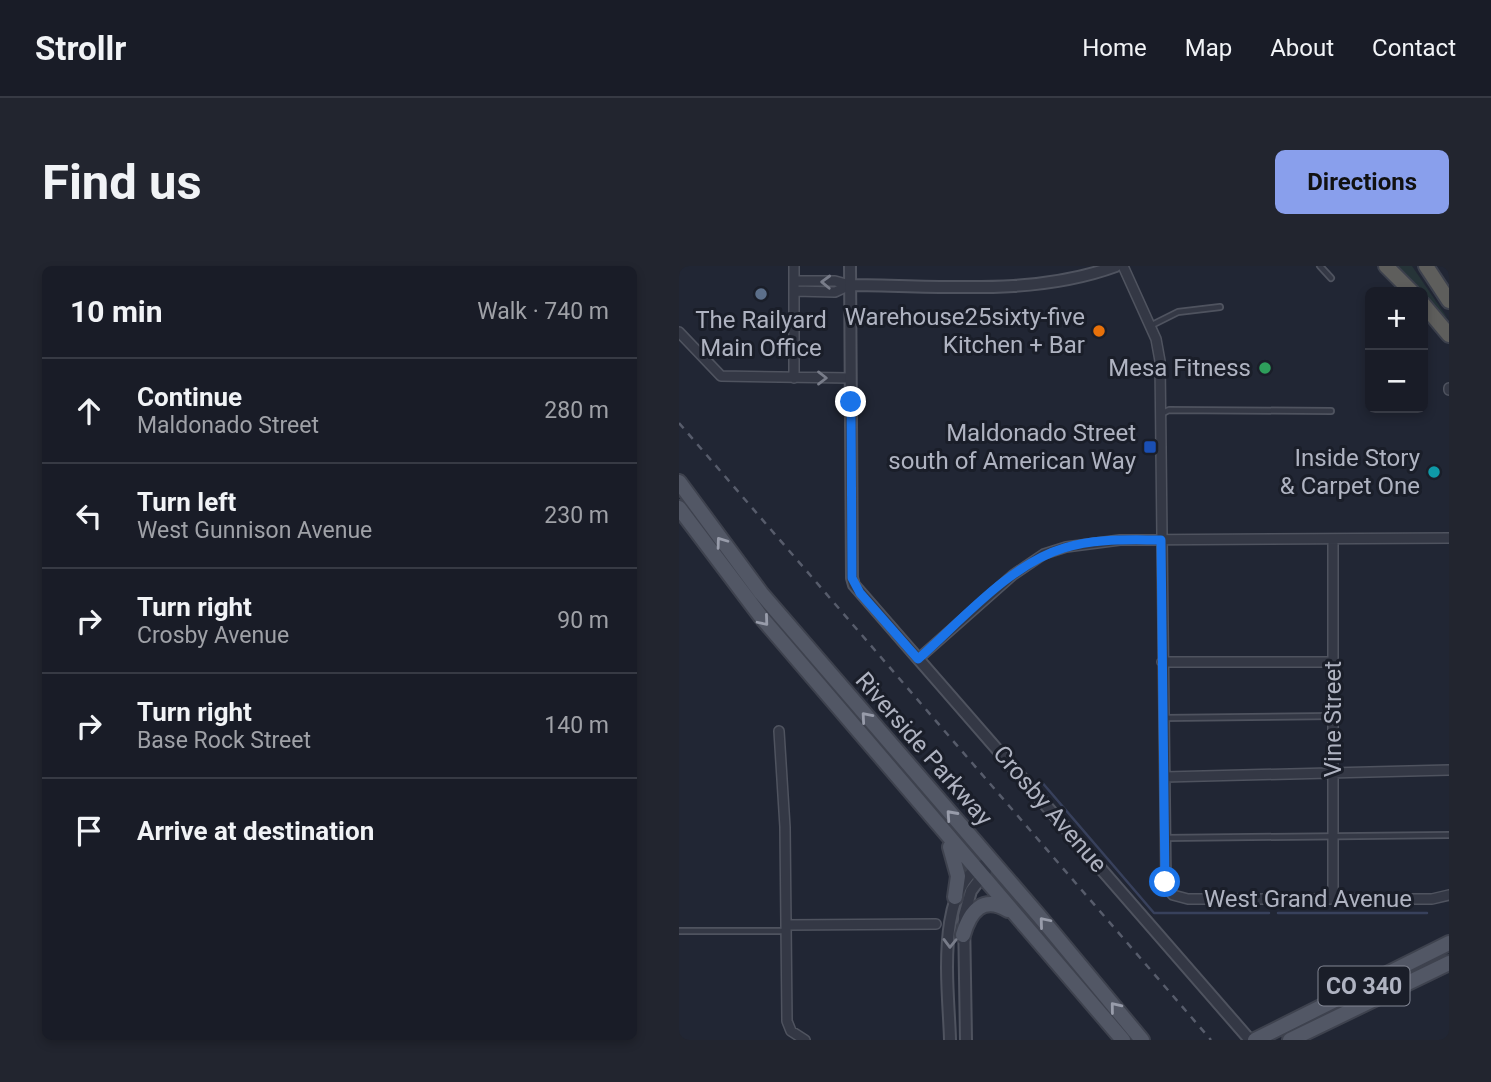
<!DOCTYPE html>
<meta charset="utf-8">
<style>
:root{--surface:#191c27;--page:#22252f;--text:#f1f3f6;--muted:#9fa1a7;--line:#373a44;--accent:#899fec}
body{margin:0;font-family:Roboto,sans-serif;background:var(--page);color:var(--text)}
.controls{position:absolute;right:21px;top:21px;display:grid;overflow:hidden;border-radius:10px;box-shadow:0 4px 10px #0003}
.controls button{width:63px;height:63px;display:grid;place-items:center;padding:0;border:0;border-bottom:2px solid var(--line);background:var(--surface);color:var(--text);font:35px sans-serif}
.stop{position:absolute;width:21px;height:21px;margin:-16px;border:5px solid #1a73e8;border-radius:50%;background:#fff}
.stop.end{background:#1a73e8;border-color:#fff;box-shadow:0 2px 7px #0008}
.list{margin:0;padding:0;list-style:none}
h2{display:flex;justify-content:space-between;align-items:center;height:91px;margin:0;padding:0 28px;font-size:30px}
h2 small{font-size:23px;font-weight:400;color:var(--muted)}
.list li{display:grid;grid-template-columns:46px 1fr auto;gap:21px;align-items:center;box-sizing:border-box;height:105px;padding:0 28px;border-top:2px solid var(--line)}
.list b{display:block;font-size:26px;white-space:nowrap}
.list p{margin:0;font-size:23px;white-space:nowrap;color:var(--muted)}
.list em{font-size:23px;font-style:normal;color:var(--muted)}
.icon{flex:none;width:38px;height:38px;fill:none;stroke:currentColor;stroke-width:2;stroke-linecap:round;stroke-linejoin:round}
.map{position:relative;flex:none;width:770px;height:774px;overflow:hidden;border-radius:10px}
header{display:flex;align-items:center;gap:42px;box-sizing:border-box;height:98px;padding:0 35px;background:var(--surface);border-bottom:2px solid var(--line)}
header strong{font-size:33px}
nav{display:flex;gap:38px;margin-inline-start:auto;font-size:24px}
.intro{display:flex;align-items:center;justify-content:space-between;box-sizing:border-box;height:168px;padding:0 42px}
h1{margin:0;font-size:49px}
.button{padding:18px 32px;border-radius:10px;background:var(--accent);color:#111;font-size:24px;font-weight:700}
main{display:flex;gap:42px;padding:0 42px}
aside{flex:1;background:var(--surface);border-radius:10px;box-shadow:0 4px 10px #0003}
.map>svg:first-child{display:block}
.green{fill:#263438}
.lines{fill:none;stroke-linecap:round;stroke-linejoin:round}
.stream{stroke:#38415c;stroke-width:2.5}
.service-casing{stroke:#4f535f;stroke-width:8}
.minor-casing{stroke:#4f535f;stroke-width:12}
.tertiary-casing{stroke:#4f535f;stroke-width:14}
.primary-casing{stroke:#3e424e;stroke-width:18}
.trunk-casing{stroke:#3c404c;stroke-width:18}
.service{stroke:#343845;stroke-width:4.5}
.minor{stroke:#343845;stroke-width:9}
.tertiary{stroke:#343845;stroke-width:10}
.primary{stroke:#525765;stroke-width:14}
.trunk{stroke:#5e5e5c;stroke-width:14}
.rail{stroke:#575c6b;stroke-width:2.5;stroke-dasharray:7 7;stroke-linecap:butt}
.oneway{stroke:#787c89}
.oneway2{stroke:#989caa}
.route{stroke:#1a73e8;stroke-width:9}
.service-dot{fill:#5c6f8a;stroke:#1a1e29;stroke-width:2.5}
.food-dot{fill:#e8710a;stroke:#1a1e29;stroke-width:2.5}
.leisure-dot{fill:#2e9e5b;stroke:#1a1e29;stroke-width:2.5}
.transit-dot{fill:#1a4fb4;stroke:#1a1e29;stroke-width:2.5}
.culture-dot{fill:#0f9aa8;stroke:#1a1e29;stroke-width:2.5}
.labels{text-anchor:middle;stroke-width:6;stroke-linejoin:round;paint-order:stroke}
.shield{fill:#1a1e29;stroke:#828693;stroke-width:2}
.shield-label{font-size:23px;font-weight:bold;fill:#afb3c1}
.poi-label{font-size:24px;fill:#afb3c1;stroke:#1a1e29;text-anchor:end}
.street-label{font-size:24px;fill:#afb3c1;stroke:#1a1e29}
</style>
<header>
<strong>Strollr</strong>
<nav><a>Home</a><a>Map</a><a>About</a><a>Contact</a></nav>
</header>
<div class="intro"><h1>Find us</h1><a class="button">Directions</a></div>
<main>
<aside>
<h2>10 min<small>Walk · 740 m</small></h2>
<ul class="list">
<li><svg class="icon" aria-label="ahead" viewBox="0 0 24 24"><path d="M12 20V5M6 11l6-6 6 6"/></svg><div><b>Continue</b><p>Maldonado Street</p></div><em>280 m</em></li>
<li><svg class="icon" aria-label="left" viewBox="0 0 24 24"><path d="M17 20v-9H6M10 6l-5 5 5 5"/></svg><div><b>Turn left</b><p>West Gunnison Avenue</p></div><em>230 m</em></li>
<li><svg class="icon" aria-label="right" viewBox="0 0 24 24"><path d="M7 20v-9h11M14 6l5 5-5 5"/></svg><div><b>Turn right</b><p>Crosby Avenue</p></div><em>90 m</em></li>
<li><svg class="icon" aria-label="right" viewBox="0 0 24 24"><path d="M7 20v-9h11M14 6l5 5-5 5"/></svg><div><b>Turn right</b><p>Base Rock Street</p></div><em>140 m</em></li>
<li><svg class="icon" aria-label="arrive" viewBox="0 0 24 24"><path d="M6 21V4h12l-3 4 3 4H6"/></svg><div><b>Arrive at destination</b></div></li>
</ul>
</aside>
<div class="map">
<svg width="770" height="774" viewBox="0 0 770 774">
<rect width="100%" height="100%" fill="#212634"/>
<path class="green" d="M 716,0 L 733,0 L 769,53 Z"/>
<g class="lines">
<path class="stream" d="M 361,514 L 475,647 L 590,647
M 599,647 L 748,647"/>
<defs>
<path id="service" d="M 641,0 L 652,12
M 473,59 L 499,46 L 541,41
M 482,148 L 490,144 L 652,145
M 485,452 L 654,450
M 486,572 L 770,569
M 0,665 L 106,665"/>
<path id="minor" d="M 444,0 L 477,73 L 481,95 L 487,621 L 494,629 L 509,633 L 753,633 L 770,629
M 116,15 L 156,15 L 171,19 L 156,26 L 116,25
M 0,66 L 42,110 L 171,112
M 115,112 L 115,0
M 770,122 L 770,124
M 654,274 L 654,633
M 239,393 L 334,309 L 365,288 L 387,281 L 441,274 L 770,272
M 483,396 L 654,396
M 100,465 L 106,561 L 108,755 L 112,765 L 126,774
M 486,511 L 770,504
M 107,659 L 257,658"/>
<path id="tertiary" d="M 171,0 L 173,312 L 175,319 L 571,774
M 171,19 C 259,19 353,31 437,0
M 271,774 C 270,725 253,611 313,595
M 287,774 L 285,650 L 292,625 L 307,605"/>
<path id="primary" d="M 0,216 L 82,327 L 361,651 L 463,774
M 0,242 L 83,352 L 444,774
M 271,581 L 279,610 L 276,631
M 284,669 C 291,645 304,629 329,644
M 576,774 L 770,677
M 611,774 L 770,697"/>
<path id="trunk" d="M 707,0 L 733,26
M 747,0 L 770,35
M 744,38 L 770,69"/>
</defs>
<use href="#service" class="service-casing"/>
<use href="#minor" class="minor-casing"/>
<use href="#tertiary" class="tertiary-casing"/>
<use href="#primary" class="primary-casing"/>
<use href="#trunk" class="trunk-casing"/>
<use href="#service" class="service"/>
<use href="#minor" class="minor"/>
<use href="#tertiary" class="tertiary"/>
<use href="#primary" class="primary"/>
<use href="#trunk" class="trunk"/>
<path class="rail" d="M 0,157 L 532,774"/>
</g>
<defs><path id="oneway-chevron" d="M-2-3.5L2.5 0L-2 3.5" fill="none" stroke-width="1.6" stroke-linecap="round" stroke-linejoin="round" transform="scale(1.75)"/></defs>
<g class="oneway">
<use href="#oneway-chevron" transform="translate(147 16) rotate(-178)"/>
<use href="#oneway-chevron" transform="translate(143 112)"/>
<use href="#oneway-chevron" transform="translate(271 677) rotate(91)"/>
</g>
<g class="oneway2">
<use href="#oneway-chevron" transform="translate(42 276) rotate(-126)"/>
<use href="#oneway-chevron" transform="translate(85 355) rotate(50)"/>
<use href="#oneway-chevron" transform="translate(187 451) rotate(-131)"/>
<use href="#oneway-chevron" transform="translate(272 549) rotate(-132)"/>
<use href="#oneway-chevron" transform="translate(365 656) rotate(-130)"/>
<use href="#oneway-chevron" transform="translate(436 741) rotate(-129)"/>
</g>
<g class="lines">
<path class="route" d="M 172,136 L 173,312 L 181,327 L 239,393 C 281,356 331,298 385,282 C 416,272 450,274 482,274 L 486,616"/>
</g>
<circle class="service-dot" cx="82" cy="28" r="7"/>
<circle class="food-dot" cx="420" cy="65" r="7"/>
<circle class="leisure-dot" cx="586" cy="102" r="7"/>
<rect class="transit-dot" x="464" y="174" width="14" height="14" rx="3.5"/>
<circle class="culture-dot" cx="755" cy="206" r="7"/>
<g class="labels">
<rect class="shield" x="639.5" y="700.5" width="91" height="39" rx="5"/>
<g class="shield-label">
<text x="685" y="728">CO 340</text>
</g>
<g class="poi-label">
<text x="406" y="59">Warehouse25sixty-five<tspan x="406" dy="28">Kitchen + Bar</tspan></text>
<text x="82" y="62" text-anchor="middle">The Railyard<tspan x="82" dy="28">Main Office</tspan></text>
<text x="572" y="110">Mesa Fitness</text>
<text x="457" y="175">Maldonado Street<tspan x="457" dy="28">south of American Way</tspan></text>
<text x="741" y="200">Inside Story<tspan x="741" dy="28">&amp; Carpet One</tspan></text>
</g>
<g class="street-label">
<text transform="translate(654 453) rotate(-90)" y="8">Vine Street</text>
<text transform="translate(245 483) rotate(49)" y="8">Riverside Parkway</text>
<text transform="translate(371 543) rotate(49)" y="8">Crosby Avenue</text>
<text x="629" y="641">West Grand Avenue</text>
</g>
</g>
</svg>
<div class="controls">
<button>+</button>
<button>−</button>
</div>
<div class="stop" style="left:486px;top:616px"></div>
<div class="stop end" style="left:172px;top:136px"></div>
</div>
</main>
